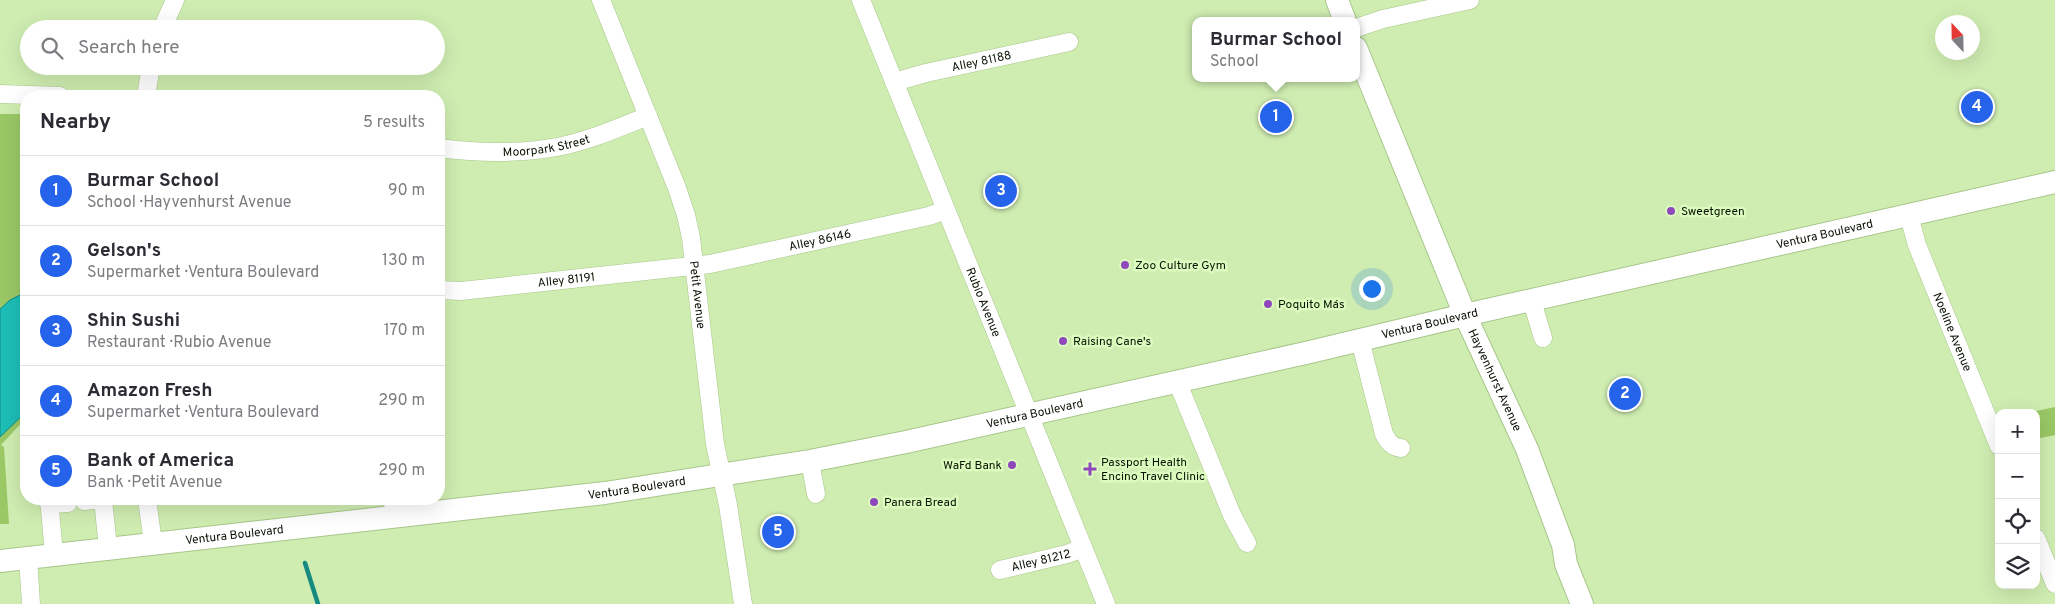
<!DOCTYPE html>
<meta charset="utf-8">
<style>
:root{--surface:#fff;--page:#f2f2f3;--text:#2b2b33;--muted:#7c7c81;--line:#e1e1e2;--accent:#2563eb}
body{margin:0;font-family:Overpass,sans-serif;background:var(--page);color:var(--text)}
.controls{position:absolute;right:15px;bottom:15px;display:grid;overflow:hidden;border-radius:10px;box-shadow:0 5px 20px #0002}
.controls button{width:45px;height:45px;display:grid;place-items:center;padding:0;border:0;border-bottom:1px solid var(--line);background:var(--surface);color:var(--text);font:25px sans-serif}
.compass{position:absolute;left:1935px;top:15px;width:45px;height:45px;border-radius:50%;background:var(--surface);box-shadow:0 5px 20px #0002;rotate:338deg}
.you{position:absolute;left:1371px;top:288px;width:18px;height:18px;margin:-12px;border:4px solid #fff;border-radius:50%;background:#1a73e8;box-shadow:0 0 0 8px #1a73e833}
.badge{display:grid;place-items:center;width:32px;height:32px;border-radius:50%;background:var(--accent);color:#fff;font-size:16px;font-weight:700}
.pin{position:absolute;translate:-50% -50%;border:2px solid #fff;box-shadow:0 1px 5px #0006}
.popup{position:absolute;left:1192px;top:17px;width:168px;height:65px;box-sizing:border-box;display:grid;place-content:center;border-radius:10px;background:var(--surface);filter:drop-shadow(0 1px 4px #0005);font-size:16px;white-space:nowrap;color:var(--muted)}
.popup b{font-size:19px;color:var(--text)}
.popup::after{content:'';position:absolute;left:50%;top:100%;margin-left:-10px;border:10px solid transparent;border-top-color:var(--surface)}
.list{margin:0;padding:0;list-style:none}
h2{display:flex;justify-content:space-between;align-items:center;height:65px;margin:0;padding:0 20px;font-size:21px}
h2 small{font-size:16px;font-weight:400;color:var(--muted)}
.list li{display:grid;grid-template-columns:32px 1fr auto;gap:15px;align-items:center;box-sizing:border-box;height:70px;padding:0 20px;border-top:1px solid var(--line)}
.list b{display:block;font-size:19px;white-space:nowrap}
.list p{margin:0;font-size:16px;white-space:nowrap;color:var(--muted)}
.list em{font-size:16px;font-style:normal;color:var(--muted)}
.icon{flex:none;width:28px;height:28px;fill:none;stroke:currentColor;stroke-width:2;stroke-linecap:round;stroke-linejoin:round}
.map{position:relative;flex:none;width:2055px;height:604px;overflow:hidden}
.search{position:absolute;background:var(--surface);box-shadow:0 5px 20px #0002;left:20px;top:20px;width:425px;height:55px;display:flex;align-items:center;gap:12px;box-sizing:border-box;padding:0 18px;border-radius:28px;color:var(--muted);font-size:19px}
.panel{position:absolute;background:var(--surface);box-shadow:0 5px 20px #0002;left:20px;top:90px;width:425px;height:415px;border-radius:20px}
.map>svg:first-child{display:block}
.green{fill:#9ac865}
.water{fill:#1cbeb7;stroke:#168a80}
.lines{fill:none;stroke-linecap:round;stroke-linejoin:round}
.stream{stroke:#168a80;stroke-width:4.5}
.minor-casing{stroke:#a8c68b;stroke-width:19}
.major-casing{stroke:#a8c68b;stroke-width:24}
.minor{stroke:#fff;stroke-width:18}
.major{stroke:#fff;stroke-width:22}
.poi-dot{fill:#8e48bb;stroke:#dcfbbe;stroke-width:2}
.labels{text-anchor:middle;stroke-width:5;stroke-linejoin:round;paint-order:stroke}
.street-label{font-size:12px;fill:#071100;stroke:#dcfbbe}
.poi-label{font-size:12px;fill:#071100;stroke:#dcfbbe;text-anchor:start}
</style>
<div class="map">
<svg width="2055" height="604" viewBox="0 0 2055 604">
<rect width="100%" height="100%" fill="#cfedb1"/>
<path class="green" d="M 0,114 L 26,114 L 26,418 L 1,445 L 4,447 L 9,524 L 0,524 Z
M 2055,407 L 2055,435 L 2036,439 L 2036,413 L 2028,413 Z"/>
<path class="water" d="M 26,292 L 26,412 L 0,437 L 0,309 L 10,300 Z"/>
<g class="lines">
<path class="stream" d="M 305,563 L 318,604"/>
<defs>
<g id="minor">
<path id="s1" d="M 601,0 L 677,188 L 686,215 L 691,238 L 715,444 L 728,505 L 743,604"/>
<path id="s2" d="M 861,0 L 1106,604"/>
<path d="M 1356,28 L 1383,19 L 1470,0"/>
<path d="M 162,29 L 175,0"/>
<path id="s3" d="M 894,82 L 926,73 L 1069,42"/>
<path d="M 0,94 L 60,96"/>
<path d="M 146,96 L 151,66"/>
<path id="s4" d="M 439,148 C 478,153 518,154 557,147 C 588,141 618,128 648,116"/>
<path id="s5" d="M 1909,216 L 1917,245 L 1999,446"/>
<path id="s6" d="M 439,290 L 461,291 L 710,264 L 929,216 L 945,210"/>
<path d="M 1532,301 L 1543,338"/>
<path d="M 1360,340 L 1384,434 C 1388,442 1392,447 1401,448"/>
<path d="M 1177,381 L 1232,515 L 1247,543"/>
<path d="M 810,461 L 816,494"/>
<path d="M 49,499 L 54,554"/>
<path d="M 103,499 L 108,548"/>
<path d="M 147,499 L 153,543"/>
<path d="M 393,499 L 394,516"/>
<path d="M 84,501 L 103,499"/>
<path d="M 49,504 L 68,503"/>
<path d="M 2036,538 L 2055,584"/>
<path d="M 28,558 L 31,604"/>
<path id="s7" d="M 1000,570 L 1067,554 L 1083,548"/>
</g>
<g id="major">
<path d="M 1337,0 L 1345,21"/>
<path id="s8" d="M 1356,48 L 1465,315 L 1527,449 L 1563,545 L 1566,564 L 1582,604"/>
<path id="s9" d="M 0,561 L 605,493 L 810,461 L 906,442 L 1310,352 L 1465,315 L 2055,182"/>
</g>
</defs>
<use href="#minor" class="minor-casing"/>
<use href="#major" class="major-casing"/>
<use href="#minor" class="minor"/>
<use href="#major" class="major"/>
</g>
<g class="poi-dot">
<circle cx="1671" cy="211" r="5"/>
<circle cx="1125" cy="265" r="5"/>
<circle cx="1268" cy="304" r="5"/>
<circle cx="1063" cy="341" r="5"/>
<circle cx="1012" cy="465" r="5"/>
<path d="M1087.5 461.5h5v5h5v5h-5v5h-5v-5h-5v-5h5z"/>
<circle cx="874" cy="502" r="5"/>
</g>
<g class="labels">
<g class="street-label">
<text dy="4" stroke="none"><textPath href="#s3" startOffset="90">Alley 81188</textPath></text>
<text dy="4" stroke="none"><textPath href="#s4" startOffset="108">Moorpark Street</textPath></text>
<text dy="4" stroke="none"><textPath href="#s9" startOffset="1856">Ventura Boulevard</textPath></text>
<text dy="4" stroke="none"><textPath href="#s6" startOffset="385">Alley 86146</textPath></text>
<text dy="4" stroke="none"><textPath href="#s6" startOffset="128">Alley 81191</textPath></text>
<text dy="4" stroke="none"><textPath href="#s1" startOffset="312">Petit Avenue</textPath></text>
<text dy="4" stroke="none"><textPath href="#s2" startOffset="326">Rubio Avenue</textPath></text>
<text dy="4" stroke="none"><textPath href="#s9" startOffset="1451">Ventura Boulevard</textPath></text>
<text dy="4" stroke="none"><textPath href="#s5" startOffset="124">Noeline Avenue</textPath></text>
<text dy="4" stroke="none"><textPath href="#s8" startOffset="360">Hayvenhurst Avenue</textPath></text>
<text dy="4" stroke="none"><textPath href="#s9" startOffset="1046">Ventura Boulevard</textPath></text>
<text dy="4" stroke="none"><textPath href="#s9" startOffset="641">Ventura Boulevard</textPath></text>
<text dy="4" stroke="none"><textPath href="#s9" startOffset="236">Ventura Boulevard</textPath></text>
<text dy="4" stroke="none"><textPath href="#s7" startOffset="42">Alley 81212</textPath></text>
</g>
<g class="poi-label">
<text x="1681" y="215">Sweetgreen</text>
<text x="1135" y="269">Zoo Culture Gym</text>
<text x="1278" y="308">Poquito Más</text>
<text x="1073" y="345">Raising Cane's</text>
<text x="1101" y="466">Passport Health<tspan x="1101" dy="14">Encino Travel Clinic</tspan></text>
<text x="1002" y="469" text-anchor="end">WaFd Bank</text>
<text x="884" y="506">Panera Bread</text>
</g>
</g>
</svg>
<div class="controls">
<button>+</button>
<button>−</button>
<button><svg class="icon" aria-label="locate" viewBox="0 0 24 24"><circle cx="12" cy="12" r="6"/><path d="M12 2v4M12 18v4M2 12h4M18 12h4"/></svg></button>
<button><svg class="icon" aria-label="layers" viewBox="0 0 24 24"><path d="M12 4l9 5-9 5-9-5zM3 14l9 5 9-5"/></svg></button>
</div>
<svg class="compass" viewBox="-18 -18 36 36"><path d="M0-13l5 13h-10z" fill="#e53935"/><path d="M0 13l5-13h-10z" fill="#7c7c81"/></svg>
<div class="you"></div>
<div class="pin badge" style="left:1276px;top:117px">1</div>
<div class="popup"><b>Burmar School</b>School</div>
<div class="pin badge" style="left:1625px;top:394px">2</div>
<div class="pin badge" style="left:1001px;top:191px">3</div>
<div class="pin badge" style="left:1977px;top:107px">4</div>
<div class="pin badge" style="left:778px;top:532px">5</div>
<div class="search"><svg class="icon" aria-label="search" viewBox="0 0 24 24"><circle cx="10" cy="10" r="6"/><path d="M15 15l6 6"/></svg>Search here</div>
<section class="panel">
<h2>Nearby<small>5 results</small></h2>
<ul class="list">
<li><span class="badge">1</span><div><b>Burmar School</b><p>School · Hayvenhurst Avenue</p></div><em>90 m</em></li>
<li><span class="badge">2</span><div><b>Gelson's</b><p>Supermarket · Ventura Boulevard</p></div><em>130 m</em></li>
<li><span class="badge">3</span><div><b>Shin Sushi</b><p>Restaurant · Rubio Avenue</p></div><em>170 m</em></li>
<li><span class="badge">4</span><div><b>Amazon Fresh</b><p>Supermarket · Ventura Boulevard</p></div><em>290 m</em></li>
<li><span class="badge">5</span><div><b>Bank of America</b><p>Bank · Petit Avenue</p></div><em>290 m</em></li>
</ul>
</section>
</div>
